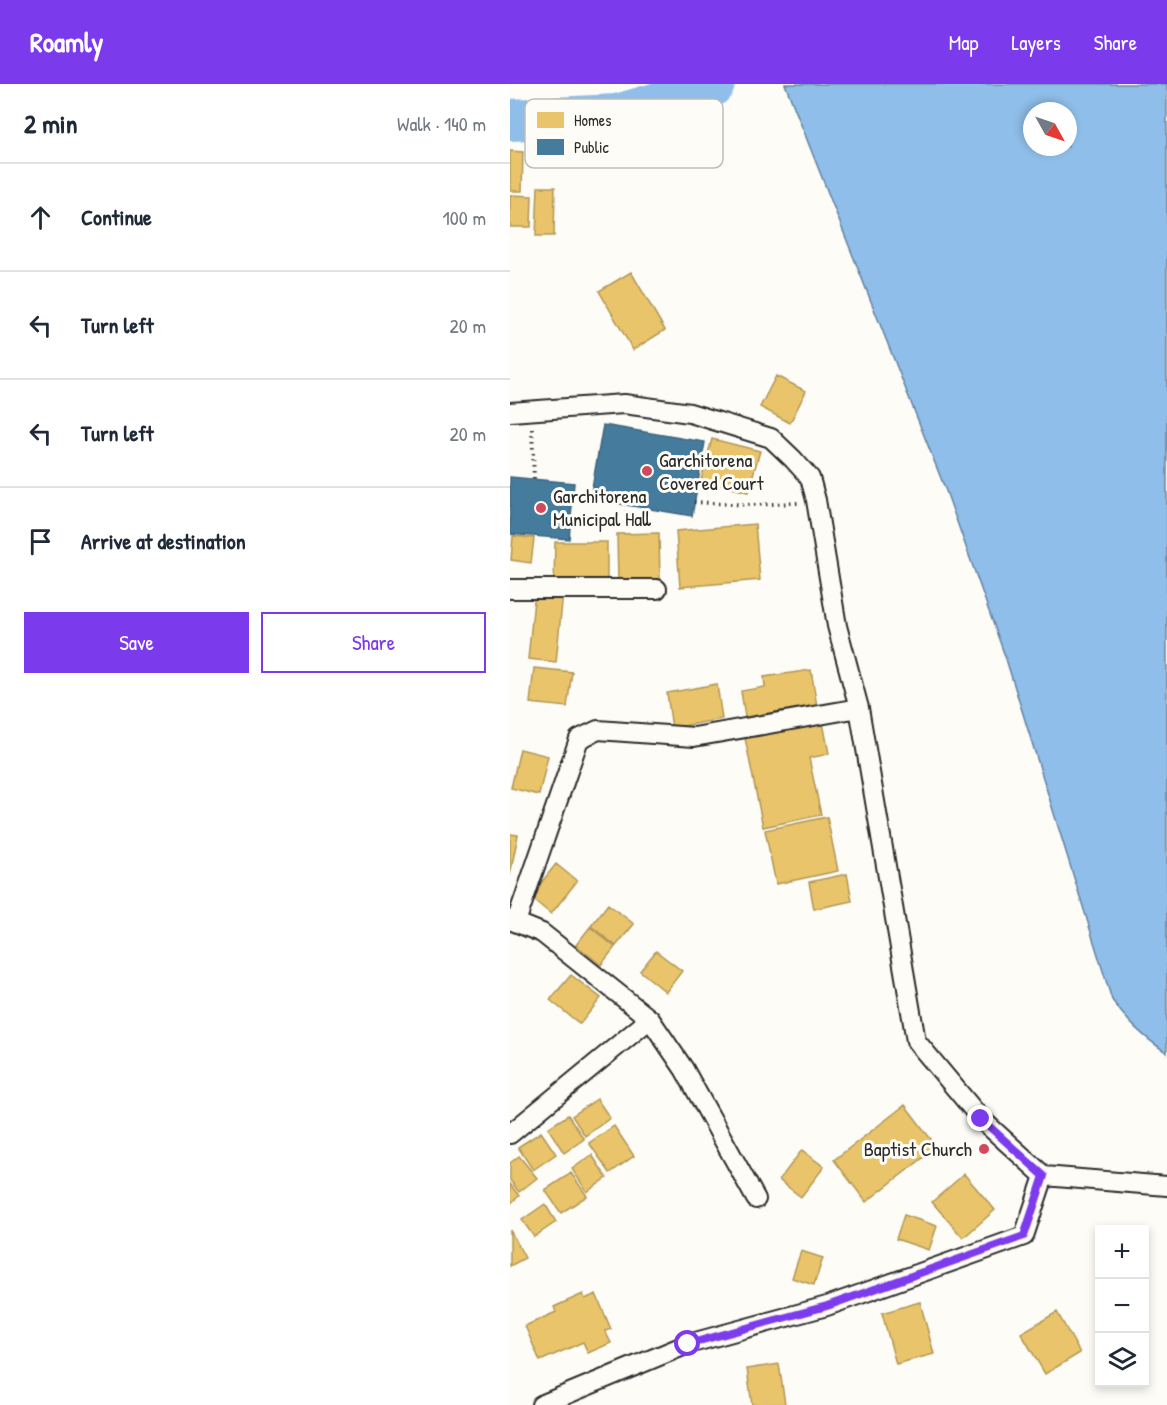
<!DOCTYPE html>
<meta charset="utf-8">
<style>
:root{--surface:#fff;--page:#f6f6f7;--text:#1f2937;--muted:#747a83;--line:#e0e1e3;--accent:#7c3aed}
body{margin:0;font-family:"Patrick Hand",sans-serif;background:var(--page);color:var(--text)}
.controls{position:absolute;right:18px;bottom:18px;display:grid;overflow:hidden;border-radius:0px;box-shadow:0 3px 9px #0003}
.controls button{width:54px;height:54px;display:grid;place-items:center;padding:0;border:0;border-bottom:2px solid var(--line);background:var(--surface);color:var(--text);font:30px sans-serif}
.compass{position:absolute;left:513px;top:18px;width:54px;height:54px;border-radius:50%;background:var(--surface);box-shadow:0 3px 9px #0003;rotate:130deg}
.stop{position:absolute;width:18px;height:18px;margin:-14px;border:4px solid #7c3aed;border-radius:50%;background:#fff}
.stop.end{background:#7c3aed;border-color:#fff;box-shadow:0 2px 6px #0008}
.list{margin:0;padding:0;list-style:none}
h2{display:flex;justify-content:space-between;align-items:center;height:78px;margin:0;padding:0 24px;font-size:26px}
h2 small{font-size:20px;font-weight:400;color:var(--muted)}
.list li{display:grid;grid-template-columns:39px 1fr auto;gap:18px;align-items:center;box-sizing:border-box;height:108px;padding:0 24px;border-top:2px solid var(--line)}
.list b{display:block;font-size:22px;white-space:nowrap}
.list em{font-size:20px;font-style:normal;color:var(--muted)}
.actions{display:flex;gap:12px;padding:18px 24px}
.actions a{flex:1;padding:14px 0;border:2px solid var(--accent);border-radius:0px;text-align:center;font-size:21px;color:var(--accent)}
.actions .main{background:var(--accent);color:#fff}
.icon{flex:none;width:33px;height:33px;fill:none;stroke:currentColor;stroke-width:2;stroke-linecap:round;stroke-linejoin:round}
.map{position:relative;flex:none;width:657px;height:1321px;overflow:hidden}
header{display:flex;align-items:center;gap:36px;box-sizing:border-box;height:84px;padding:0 30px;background:var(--accent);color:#fff}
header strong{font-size:28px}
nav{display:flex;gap:33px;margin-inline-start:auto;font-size:21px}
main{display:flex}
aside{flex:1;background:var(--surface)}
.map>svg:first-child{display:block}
.water{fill:#8ebee9;stroke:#66839d;stroke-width:1.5;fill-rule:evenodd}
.homes{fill:#e9c46a;stroke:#b09657;stroke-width:1.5}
.public{fill:#457b9d;stroke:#3d637b;stroke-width:1.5}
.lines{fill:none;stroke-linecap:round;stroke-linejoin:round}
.river{stroke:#8ebee9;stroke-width:42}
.street-casing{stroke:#2b2b2b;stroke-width:22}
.path{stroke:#2b2b2b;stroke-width:4;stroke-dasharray:1.5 4.5;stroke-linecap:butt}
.street{stroke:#fdfcf7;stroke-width:18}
.route{stroke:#7c3aed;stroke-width:8}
.poi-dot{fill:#d1495b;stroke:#fdfcf7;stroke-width:2}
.labels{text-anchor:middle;stroke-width:6;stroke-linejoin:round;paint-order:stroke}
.poi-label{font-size:20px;fill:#2b2b2b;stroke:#fdfcf7;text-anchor:start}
.key{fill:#fdfcf7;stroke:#bebdba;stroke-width:1.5}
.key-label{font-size:16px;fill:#2b2b2b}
</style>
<header>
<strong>Roamly</strong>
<nav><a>Map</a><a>Layers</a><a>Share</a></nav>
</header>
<main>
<aside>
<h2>2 min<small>Walk · 140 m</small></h2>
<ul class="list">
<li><svg class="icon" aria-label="ahead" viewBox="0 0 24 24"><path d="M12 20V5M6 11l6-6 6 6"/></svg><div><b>Continue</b></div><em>100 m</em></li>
<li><svg class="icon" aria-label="left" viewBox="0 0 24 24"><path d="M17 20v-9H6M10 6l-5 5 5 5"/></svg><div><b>Turn left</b></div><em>20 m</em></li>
<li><svg class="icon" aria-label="left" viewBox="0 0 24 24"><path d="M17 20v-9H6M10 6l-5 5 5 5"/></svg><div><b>Turn left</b></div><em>20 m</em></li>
<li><svg class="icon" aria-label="arrive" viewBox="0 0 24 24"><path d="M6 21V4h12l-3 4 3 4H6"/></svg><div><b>Arrive at destination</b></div></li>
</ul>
<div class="actions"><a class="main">Save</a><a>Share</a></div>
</aside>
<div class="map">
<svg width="657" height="1321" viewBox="0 0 657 1321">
<rect width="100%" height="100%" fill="#fdfcf7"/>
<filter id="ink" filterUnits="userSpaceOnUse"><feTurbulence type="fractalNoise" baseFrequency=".0167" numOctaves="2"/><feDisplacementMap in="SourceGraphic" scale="12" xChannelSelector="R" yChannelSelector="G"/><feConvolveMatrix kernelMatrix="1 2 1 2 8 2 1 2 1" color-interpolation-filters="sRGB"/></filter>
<g filter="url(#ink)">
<path class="water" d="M 275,0 L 657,0 L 657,969 C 634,953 618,939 602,916 L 496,575 L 436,407 ZM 522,27 L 558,27 L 558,63 L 522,63 Z"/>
<path class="homes" d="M 0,67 L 13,68 L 12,107 L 0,107 Z
M 28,103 L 45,103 L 44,152 L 26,152 Z
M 0,111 L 22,112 L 21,143 L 0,143 Z
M 121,188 L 155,246 L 123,266 L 89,207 Z
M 266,292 L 296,307 L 280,339 L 250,323 Z
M 202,355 L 250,367 L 238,408 L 191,396 Z
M 245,440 L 250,496 L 170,503 L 166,447 Z
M 149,449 L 150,496 L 108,497 L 107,450 Z
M 3,452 L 24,454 L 21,479 L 1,476 Z
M 45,458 L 97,458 L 97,498 L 44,498 Z
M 25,506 L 53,509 L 46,578 L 18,575 Z
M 24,584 L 62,588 L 57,623 L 20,619 Z
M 301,586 L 307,622 L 235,633 L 231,607 L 255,603 L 254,593 Z
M 207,600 L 212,635 L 162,644 L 157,609 Z
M 312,633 L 319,670 L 299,674 L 311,731 L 253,743 L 234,649 Z
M 10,665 L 38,672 L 29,711 L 1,704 Z
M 317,733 L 328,787 L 266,800 L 255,746 Z
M 0,750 L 8,751 L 0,791 Z
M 46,780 L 67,797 L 41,830 L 20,813 Z
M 337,790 L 342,817 L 304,825 L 299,798 Z
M 98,820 L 124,840 L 106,862 L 81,842 Z
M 80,843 L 105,863 L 91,881 L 66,861 Z
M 146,867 L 172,887 L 156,908 L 130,887 Z
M 61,891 L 91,914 L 70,940 L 40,916 Z
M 87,1015 L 100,1034 L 75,1052 L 62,1032 Z
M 395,1021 L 427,1063 L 356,1118 L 324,1076 Z
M 58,1031 L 74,1055 L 54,1069 L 38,1044 Z
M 104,1042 L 124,1072 L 100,1089 L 79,1059 Z
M 31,1048 L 46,1070 L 23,1086 L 8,1063 Z
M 292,1066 L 314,1083 L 291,1113 L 269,1096 Z
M 82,1071 L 97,1094 L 77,1108 L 62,1085 Z
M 9,1072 L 27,1094 L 9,1108 L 0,1096 L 0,1079 Z
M 61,1089 L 77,1112 L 51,1129 L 35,1106 Z
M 454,1090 L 485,1126 L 453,1154 L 422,1118 Z
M 0,1100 L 9,1112 L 0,1120 Z
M 35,1120 L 46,1138 L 24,1153 L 12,1136 Z
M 394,1131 L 427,1142 L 419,1166 L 386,1155 Z
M 0,1146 L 15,1174 L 0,1182 Z
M 291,1167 L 313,1174 L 304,1201 L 282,1194 Z
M 73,1210 L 75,1215 L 86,1210 L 101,1245 L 95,1247 L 101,1259 L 78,1269 L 73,1258 L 30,1277 L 15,1242 L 46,1228 L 44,1223 Z
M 410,1218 L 424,1270 L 386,1280 L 372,1229 Z
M 547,1228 L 570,1269 L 535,1290 L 511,1249 Z
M 269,1280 L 275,1320 L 242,1321 L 237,1285 Z"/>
<path class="public" d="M 93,341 L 195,358 L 182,432 L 80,415 Z
M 0,393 L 64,399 L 59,455 L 0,450 Z"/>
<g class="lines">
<path class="river" d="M 0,36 L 107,31 L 200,4 L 204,0"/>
<defs>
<path id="street" d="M 0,328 L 114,320 L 180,329 L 261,354 L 283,375 L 300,394 L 306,416 L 327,542 L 349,624 L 406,957 L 471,1035 L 534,1092 L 514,1152 L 317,1222 L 178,1260 L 31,1321
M 0,505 L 147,505
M 0,836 L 32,849 L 140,935 L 0,1050
M 6,838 L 69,655 L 88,646 L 184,653 L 349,624
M 140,935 L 174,985 L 246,1115
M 534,1092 L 657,1102"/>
</defs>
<use href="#street" class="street-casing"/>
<path class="path" d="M 22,345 L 24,395
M 184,418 L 241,421 L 288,419"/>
<use href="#street" class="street"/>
</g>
</g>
<g class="lines" filter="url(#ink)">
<path class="route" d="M 178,1260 L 317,1222 L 514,1152 L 534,1092 L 471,1035"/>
</g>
<g class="poi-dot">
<circle cx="137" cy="387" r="6"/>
<circle cx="31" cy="424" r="6"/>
<circle cx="474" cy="1065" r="6"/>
</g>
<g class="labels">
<g class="poi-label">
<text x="149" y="383">Garchitorena<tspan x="149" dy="23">Covered Court</tspan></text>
<text x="43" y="419">Garchitorena<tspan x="43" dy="23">Municipal Hall</tspan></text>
<text x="462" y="1072" text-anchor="end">Baptist Church</text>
</g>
</g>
<rect x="15" y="15" width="198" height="69" rx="9" class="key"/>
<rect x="27" y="28" width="27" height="16" fill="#e9c46a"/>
<rect x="27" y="55" width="27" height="16" fill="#457b9d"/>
<g class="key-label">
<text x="64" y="42">Homes</text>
<text x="64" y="69">Public</text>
</g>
</svg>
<div class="controls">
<button>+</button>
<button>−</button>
<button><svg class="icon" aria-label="layers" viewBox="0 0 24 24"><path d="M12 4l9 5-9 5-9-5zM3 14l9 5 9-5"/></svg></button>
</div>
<svg class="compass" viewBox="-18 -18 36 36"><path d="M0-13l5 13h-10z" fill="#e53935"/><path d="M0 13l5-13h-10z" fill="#747a83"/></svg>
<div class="stop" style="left:178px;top:1260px"></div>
<div class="stop end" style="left:471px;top:1035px"></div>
</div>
</main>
